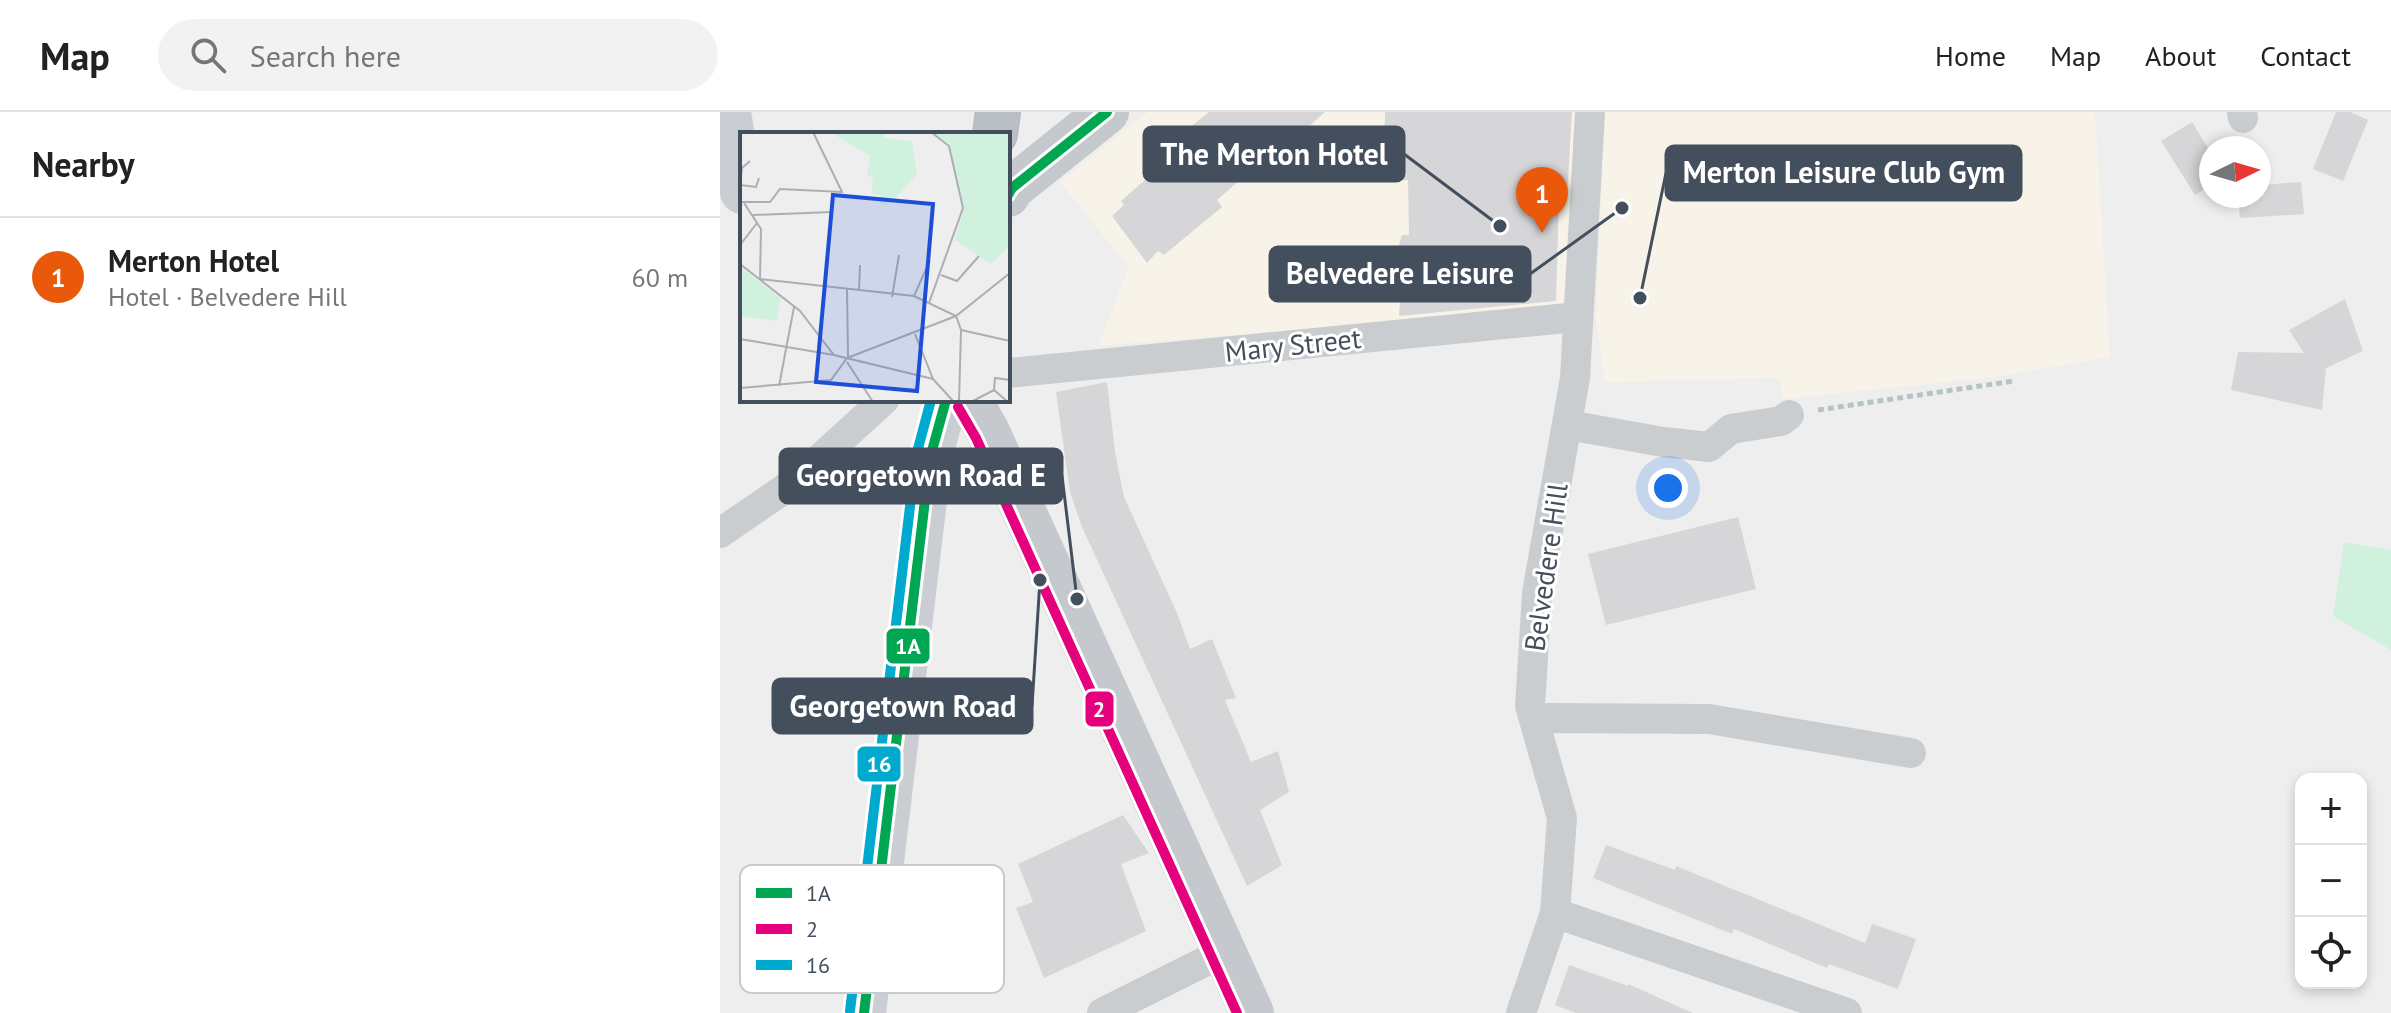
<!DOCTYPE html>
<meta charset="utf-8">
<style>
:root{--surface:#fff;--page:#f2f2f2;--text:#222;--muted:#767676;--line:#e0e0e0;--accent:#ea580c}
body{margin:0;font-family:"PT Sans",sans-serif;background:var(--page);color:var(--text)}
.controls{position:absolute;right:24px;bottom:24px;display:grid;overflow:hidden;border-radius:16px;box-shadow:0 4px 12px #0003}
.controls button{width:72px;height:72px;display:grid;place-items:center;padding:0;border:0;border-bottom:2px solid var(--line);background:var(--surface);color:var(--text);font:40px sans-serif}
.compass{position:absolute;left:1479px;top:24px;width:72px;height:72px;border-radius:50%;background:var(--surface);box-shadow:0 4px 12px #0003;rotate:85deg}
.you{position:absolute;left:948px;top:376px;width:28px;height:28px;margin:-20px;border:6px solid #fff;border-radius:50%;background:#1a73e8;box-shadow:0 0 0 12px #1a73e833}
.badge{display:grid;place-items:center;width:52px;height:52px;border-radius:50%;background:var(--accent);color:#fff;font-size:26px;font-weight:700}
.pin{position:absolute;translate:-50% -66px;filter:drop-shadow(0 2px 4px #0008)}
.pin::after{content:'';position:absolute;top:42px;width:28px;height:24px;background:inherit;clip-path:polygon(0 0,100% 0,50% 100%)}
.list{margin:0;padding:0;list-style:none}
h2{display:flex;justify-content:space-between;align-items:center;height:104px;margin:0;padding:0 32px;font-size:34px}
h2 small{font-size:26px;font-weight:400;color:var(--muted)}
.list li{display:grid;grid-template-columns:52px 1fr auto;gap:24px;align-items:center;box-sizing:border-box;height:120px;padding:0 32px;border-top:2px solid var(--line)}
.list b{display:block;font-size:30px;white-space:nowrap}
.list p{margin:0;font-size:26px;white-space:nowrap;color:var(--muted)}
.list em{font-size:26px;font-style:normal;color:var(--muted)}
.icon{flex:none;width:44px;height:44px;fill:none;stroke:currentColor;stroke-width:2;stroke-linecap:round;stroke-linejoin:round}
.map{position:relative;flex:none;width:1671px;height:901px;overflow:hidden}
header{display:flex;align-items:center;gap:48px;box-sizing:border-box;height:112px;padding:0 40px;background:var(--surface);border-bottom:2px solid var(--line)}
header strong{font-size:38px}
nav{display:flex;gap:44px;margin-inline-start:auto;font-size:28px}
.search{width:560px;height:72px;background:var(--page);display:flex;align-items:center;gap:20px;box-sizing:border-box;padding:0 28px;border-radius:44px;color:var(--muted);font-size:30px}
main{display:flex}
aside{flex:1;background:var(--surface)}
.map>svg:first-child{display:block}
.commercial{fill:#f7f3e8}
.green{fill:#d0f1de}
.building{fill:#d6d6d9}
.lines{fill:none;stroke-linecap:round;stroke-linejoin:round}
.highway-casing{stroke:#b2b7bf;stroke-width:46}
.path{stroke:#b6c4c0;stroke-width:5;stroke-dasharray:6 4;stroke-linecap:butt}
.street{stroke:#cacdcf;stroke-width:30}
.secondary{stroke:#caced2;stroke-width:44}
.primary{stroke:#c5c9cd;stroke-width:44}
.highway{stroke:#babfc5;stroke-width:44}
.bus-1-casing{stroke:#fff;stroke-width:16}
.bus-2-casing{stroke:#fff;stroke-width:16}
.bus-3-casing{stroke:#fff;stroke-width:16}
.bus-1{stroke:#00a651;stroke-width:10}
.bus-2{stroke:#e5007d;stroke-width:10}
.bus-3{stroke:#00a9ce;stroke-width:10}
.labels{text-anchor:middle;stroke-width:6;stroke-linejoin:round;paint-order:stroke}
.street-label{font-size:28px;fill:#444f5d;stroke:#fff}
.inset-road{fill:none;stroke:#abaeb4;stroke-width:2}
.view{fill:#1d4ed8;fill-opacity:0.15;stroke:#1d4ed8;stroke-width:4}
.inset-edge{fill:none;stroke:#444f5d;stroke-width:4}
.key{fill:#fff;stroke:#c7cace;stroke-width:2}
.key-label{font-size:22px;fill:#444f5d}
.leader{fill:none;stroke:#444f5d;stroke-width:3}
.callout-dot{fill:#444f5d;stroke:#fff;stroke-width:3}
.callout{fill:#444f5d;stroke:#444f5d;stroke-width:3}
.callout-label{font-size:30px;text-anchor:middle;font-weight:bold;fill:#fff}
.line-badge{stroke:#fff;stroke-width:3}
.badge-label{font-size:22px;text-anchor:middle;font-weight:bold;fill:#fff}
</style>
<header>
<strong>Map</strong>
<div class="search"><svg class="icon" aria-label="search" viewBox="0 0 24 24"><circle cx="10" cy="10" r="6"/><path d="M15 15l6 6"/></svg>Search here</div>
<nav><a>Home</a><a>Map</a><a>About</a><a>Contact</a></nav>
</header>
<main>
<aside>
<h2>Nearby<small></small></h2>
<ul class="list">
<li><span class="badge">1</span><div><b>Merton Hotel</b><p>Hotel · Belvedere Hill</p></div><em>60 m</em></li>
</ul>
</aside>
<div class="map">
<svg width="1671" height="901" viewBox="0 0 1671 901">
<rect width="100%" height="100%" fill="#efeeee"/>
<path class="commercial" d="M 428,0 L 856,0 L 843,196 L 378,234 L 409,155 L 340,70 Z
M 885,0 L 1375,0 L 1390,245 L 1274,265 L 1062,287 L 1060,266 L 885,270 L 876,205 Z"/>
<path class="green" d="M 1624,430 L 1671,438 L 1671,538 L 1613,504 Z"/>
<path class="building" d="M 489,0 L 605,0 L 565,36 L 561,32 L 497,88 L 502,95 L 444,143 L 438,139 L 427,151 L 392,104 L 404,93 L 401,89 L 457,40 L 452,30 Z
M 665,0 L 852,0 L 847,87 L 839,87 L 836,189 L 679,204 L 683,151 L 677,140 L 682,123 L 689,123 L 688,68 L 663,69 Z
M 1616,0 L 1630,0 L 1648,8 L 1623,69 L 1593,57 Z
M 1472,10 L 1491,41 L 1491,73 L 1475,83 L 1441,29 Z
M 1581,70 L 1584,102 L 1520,106 L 1518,84 L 1539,84 L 1539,73 Z
M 1625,187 L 1643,239 L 1606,256 L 1602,298 L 1511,278 L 1518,240 L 1584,241 L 1569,218 Z
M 387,270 L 395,340 L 404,385 L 457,501 L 470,537 L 492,527 L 516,586 L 505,588 L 531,650 L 558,639 L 569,680 L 540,698 L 562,753 L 527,774 L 362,415 L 350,380 L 336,280 Z
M 1018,405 L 1036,477 L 886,513 L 868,442 Z
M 403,703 L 429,741 L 401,752 L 426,819 L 324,866 L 296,796 L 313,790 L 298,752 Z
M 886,733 L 955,758 L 956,754 L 1145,831 L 1152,812 L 1196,827 L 1178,877 L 1109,852 L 1107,856 L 1014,817 L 1012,822 L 873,766 Z
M 849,853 L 908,874 L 908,872 L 973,901 L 856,901 L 835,893 Z"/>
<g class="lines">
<defs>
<path id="highway" d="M 275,22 L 278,0"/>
</defs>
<use href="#highway" class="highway-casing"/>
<path class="path" d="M 1098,298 L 1294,269"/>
<path class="street" d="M 1522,0 L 1523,6
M 288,261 L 857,205
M 848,313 L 943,330 L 989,335 L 1011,317 L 1061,309 L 1069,303
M 0,421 L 73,371 L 164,288
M 815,610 L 828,606 L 989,607 L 1191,641
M 835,801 L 1127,901
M 382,901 L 504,840
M 801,901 L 835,801 L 842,706 L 810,594 L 817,481 L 855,266 L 870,0"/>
<path class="secondary" d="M 9,0 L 22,80
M 144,901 L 210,346 L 226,288"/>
<path class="primary" d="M 288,83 L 292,76 L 387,0
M 250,288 L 268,320 L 532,901"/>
<use href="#highway" class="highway"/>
<defs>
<path id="bus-1" d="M 288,83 L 292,76 L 387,0
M 144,901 L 210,346 L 226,288"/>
<path id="bus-2" d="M 238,295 L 256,326 L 517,901"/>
<path id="bus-3" d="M 130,899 L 196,344 L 211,288"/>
</defs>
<use href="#bus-1" class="bus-1-casing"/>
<use href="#bus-2" class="bus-2-casing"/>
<use href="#bus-3" class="bus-3-casing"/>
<use href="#bus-1" class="bus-1"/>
<use href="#bus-2" class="bus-2"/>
<use href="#bus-3" class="bus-3"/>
</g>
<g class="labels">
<g class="street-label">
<text transform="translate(573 233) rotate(-6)" y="10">Mary Street</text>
<text transform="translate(826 455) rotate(-82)" y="10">Belvedere Hill</text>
</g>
</g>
<g transform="translate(20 20)">
<rect width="270" height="270" fill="#efeeee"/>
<path d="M 90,0 L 145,0 L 144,6 L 172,9 L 177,42 L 148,74 L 140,72 L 142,64 L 131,61 L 134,47 L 127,43 L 130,24 ZM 192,0 L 270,0 L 270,113 L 251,132 L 215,108 L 224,77 L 209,11 ZM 0,135 L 41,166 L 37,189 L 0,184 Z" fill="#d0f1de"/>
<path class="inset-road" d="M 10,29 L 2,36 L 0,53 L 16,55 L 19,46M 0,70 L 30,70 L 40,57 L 102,60 L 73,0M 4,71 L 21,97 L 20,147 L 174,164 L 216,184 L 221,198 L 219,270M 13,83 L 92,80M 0,113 L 17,91M 0,132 L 60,179 L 94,223 L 193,247 L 214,270M 201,143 L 217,149 L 239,124M 107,156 L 108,225M 119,158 L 120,133M 174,164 L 190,128M 152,165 L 159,123M 189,171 L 223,76 L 209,14 L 191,0M 221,198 L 270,209M 175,202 L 193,247M 0,207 L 94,223M 107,226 L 216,184 L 270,141M 107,230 L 133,270M 39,254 L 54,175M 0,256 L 91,248 L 107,226M 231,270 L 254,258M 268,270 L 254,258 L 255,246 L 270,248"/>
<path class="view" d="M 93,63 L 193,72 L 177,259 L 76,250 Z"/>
<rect width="270" height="270" class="inset-edge"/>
</g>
<rect x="20" y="753" width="264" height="128" rx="12" class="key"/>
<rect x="36" y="776" width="36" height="10" fill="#00a651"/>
<rect x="36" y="812" width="36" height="10" fill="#e5007d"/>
<rect x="36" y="848" width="36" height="10" fill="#00a9ce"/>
<g class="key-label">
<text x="86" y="789">1A</text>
<text x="86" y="825">2</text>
<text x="86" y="861">16</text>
</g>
<path class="leader" d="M780 114L684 42M920 186L946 61M902 96L810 162M357 487L342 364M320 468L312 594"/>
<g class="callout-dot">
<circle cx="780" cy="114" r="8"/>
<circle cx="920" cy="186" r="8"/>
<circle cx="902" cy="96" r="8"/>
<circle cx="357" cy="487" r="8"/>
<circle cx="320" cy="468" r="8"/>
</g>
<g class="callout">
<rect x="424" y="15" width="260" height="54" rx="8"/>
<rect x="946" y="34" width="355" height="54" rx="8"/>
<rect x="550" y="135" width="260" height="54" rx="8"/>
<rect x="60" y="337" width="282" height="54" rx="8"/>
<rect x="53" y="567" width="259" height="54" rx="8"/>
</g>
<g class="callout-label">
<text x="554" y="53">The Merton Hotel</text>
<text x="1124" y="71">Merton Leisure Club Gym</text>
<text x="680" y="172">Belvedere Leisure</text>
<text x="201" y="374">Georgetown Road E</text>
<text x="183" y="605">Georgetown Road</text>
</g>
<g class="line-badge">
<rect x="165" y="515" width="46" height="38" rx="8" fill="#00a651"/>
<rect x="364" y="578" width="31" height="38" rx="8" fill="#e5007d"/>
<rect x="136" y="633" width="46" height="38" rx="8" fill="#00a9ce"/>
</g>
<g class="badge-label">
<text x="188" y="542">1A</text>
<text x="379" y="605">2</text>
<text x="159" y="660">16</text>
</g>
</svg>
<div class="controls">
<button>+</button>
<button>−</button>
<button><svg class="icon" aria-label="locate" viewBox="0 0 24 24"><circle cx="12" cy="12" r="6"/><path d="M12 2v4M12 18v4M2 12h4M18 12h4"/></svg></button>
</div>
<svg class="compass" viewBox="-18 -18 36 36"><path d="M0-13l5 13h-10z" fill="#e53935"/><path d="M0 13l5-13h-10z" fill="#767676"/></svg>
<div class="you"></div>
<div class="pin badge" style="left:822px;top:121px">1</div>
</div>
</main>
